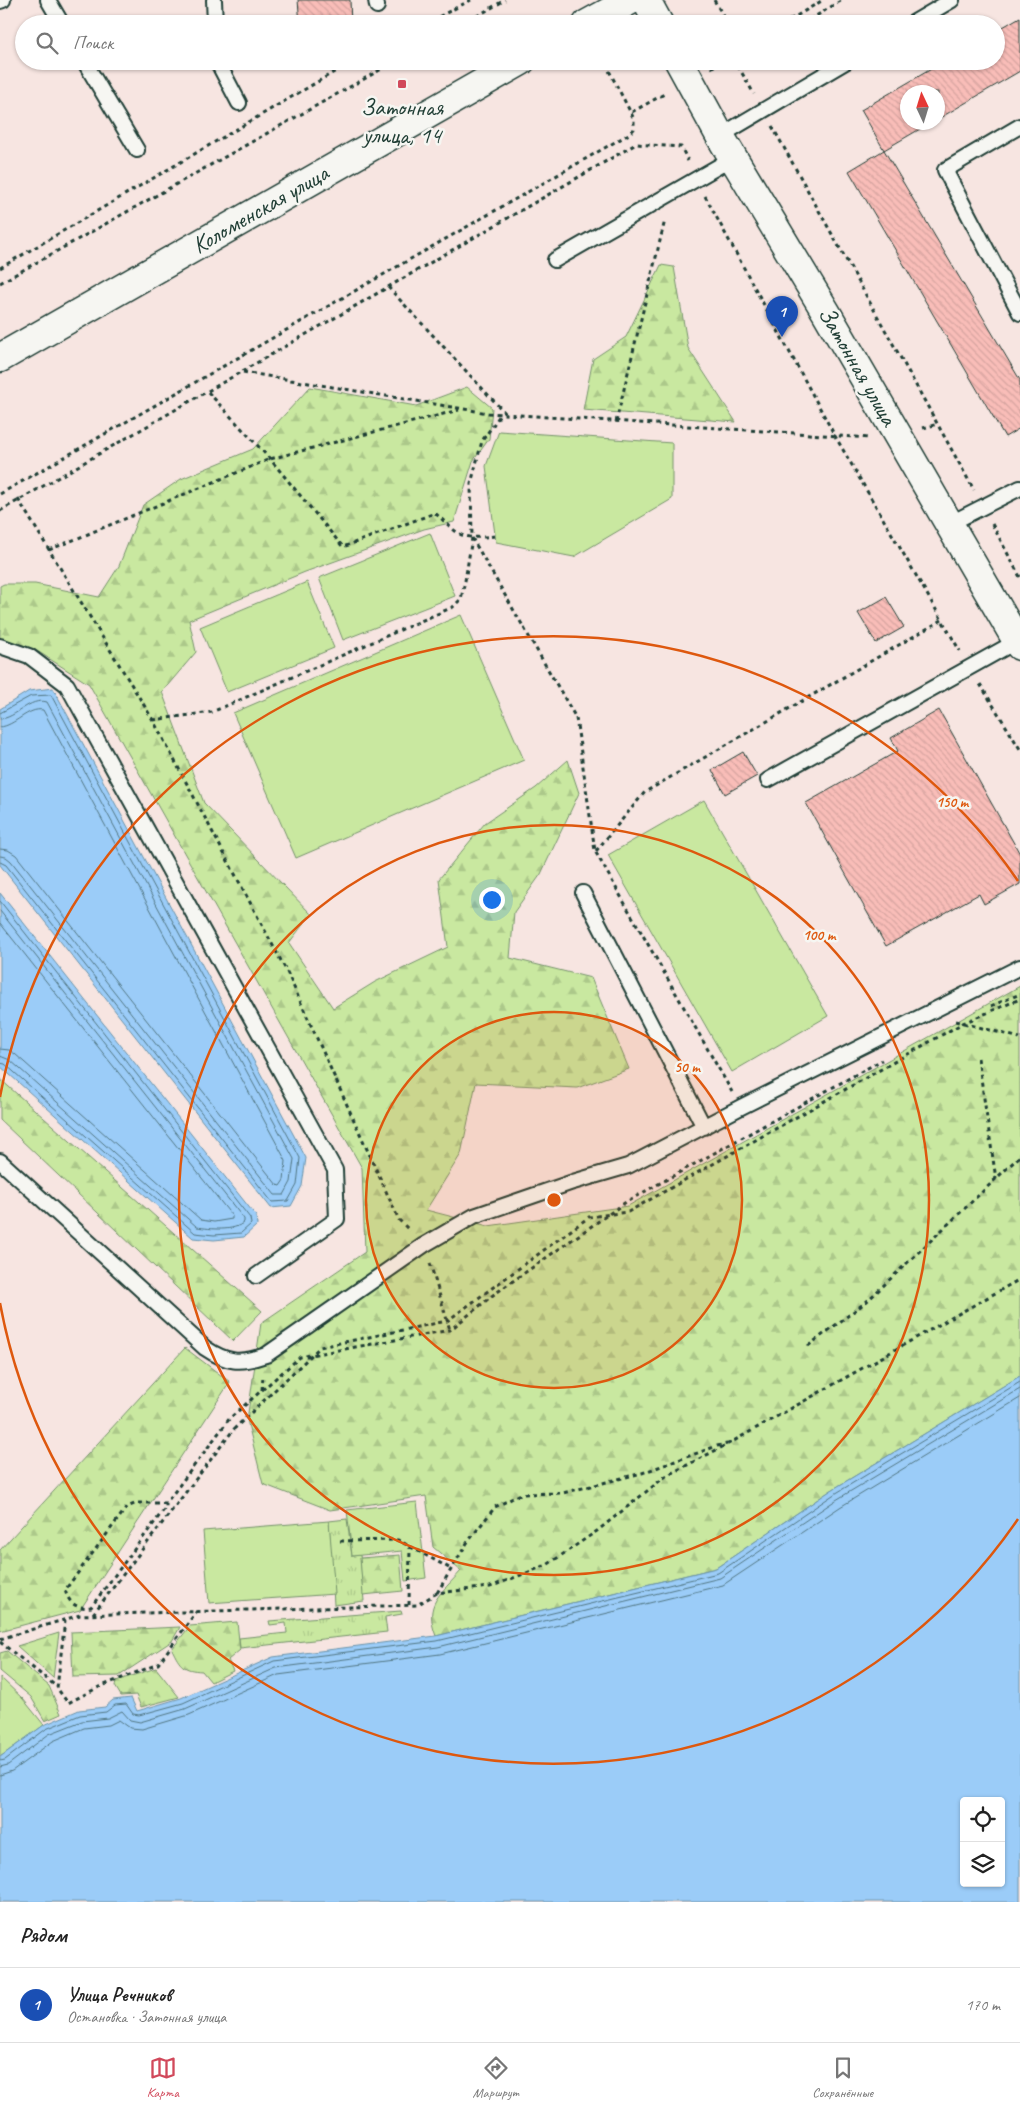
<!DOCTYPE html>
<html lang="ru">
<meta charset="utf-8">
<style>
:root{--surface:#fff;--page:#f2f2f2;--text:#222;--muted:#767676;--line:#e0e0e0;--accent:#d1495b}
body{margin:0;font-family:Caveat,sans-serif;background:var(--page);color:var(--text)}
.controls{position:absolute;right:15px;bottom:15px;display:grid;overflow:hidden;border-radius:5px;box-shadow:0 1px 4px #0004}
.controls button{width:45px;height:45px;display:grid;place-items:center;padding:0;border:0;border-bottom:1px solid var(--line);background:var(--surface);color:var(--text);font:25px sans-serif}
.compass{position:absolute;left:900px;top:85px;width:45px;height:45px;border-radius:50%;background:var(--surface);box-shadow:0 1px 4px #0004;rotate:356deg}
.you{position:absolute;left:491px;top:899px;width:18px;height:18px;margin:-12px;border:4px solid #fff;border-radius:50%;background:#1a73e8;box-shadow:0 0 0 8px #1a73e833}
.badge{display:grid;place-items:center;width:32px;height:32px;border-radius:50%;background:var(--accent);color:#fff;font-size:16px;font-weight:700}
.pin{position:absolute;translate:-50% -41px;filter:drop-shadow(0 1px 2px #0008)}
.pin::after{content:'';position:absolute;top:26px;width:18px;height:15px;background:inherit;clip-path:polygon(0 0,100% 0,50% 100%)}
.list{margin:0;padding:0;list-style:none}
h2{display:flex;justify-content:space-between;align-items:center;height:65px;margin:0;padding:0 20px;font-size:21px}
h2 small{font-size:16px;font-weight:400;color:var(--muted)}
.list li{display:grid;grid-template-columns:32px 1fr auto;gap:15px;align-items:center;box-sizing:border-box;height:75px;padding:0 20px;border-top:1px solid var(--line)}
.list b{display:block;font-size:19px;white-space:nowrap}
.list p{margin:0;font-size:16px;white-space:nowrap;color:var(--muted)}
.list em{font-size:16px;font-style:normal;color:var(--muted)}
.icon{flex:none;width:28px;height:28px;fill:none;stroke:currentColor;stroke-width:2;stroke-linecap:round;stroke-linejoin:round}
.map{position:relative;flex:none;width:1020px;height:1902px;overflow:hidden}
.search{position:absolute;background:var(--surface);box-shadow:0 1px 4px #0004;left:15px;right:15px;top:15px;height:55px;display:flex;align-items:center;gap:12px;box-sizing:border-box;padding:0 18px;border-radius:28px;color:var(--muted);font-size:19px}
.sheet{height:140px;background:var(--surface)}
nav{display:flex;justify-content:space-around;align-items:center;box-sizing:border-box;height:70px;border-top:1px solid var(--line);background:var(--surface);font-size:14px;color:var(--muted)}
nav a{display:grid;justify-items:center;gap:2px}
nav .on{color:var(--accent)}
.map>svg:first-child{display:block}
.grass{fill:url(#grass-tufts);stroke:#74926a}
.forest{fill:url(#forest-firs);stroke:#74926a}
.park{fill:#c9e8a0;stroke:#74926a}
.water{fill:#9bccf8;stroke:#6993aa;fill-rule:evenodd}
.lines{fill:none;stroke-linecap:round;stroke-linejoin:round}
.shore{stroke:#517682;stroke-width:1}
.building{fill:url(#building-back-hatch);stroke:#1f3d34}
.lane-casing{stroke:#1f3d34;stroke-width:18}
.street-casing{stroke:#1f3d34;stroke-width:31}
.secondary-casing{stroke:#1f3d34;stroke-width:31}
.path{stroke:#1f3d34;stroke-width:3;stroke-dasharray:4 4;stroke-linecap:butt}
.lane{stroke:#f6f6f2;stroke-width:14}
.street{stroke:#f6f6f2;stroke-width:28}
.secondary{stroke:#f6f6f2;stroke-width:28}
.ring{fill:none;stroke:#de580e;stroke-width:2.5}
.poi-dot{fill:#d1495b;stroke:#f6f6f2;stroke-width:2}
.labels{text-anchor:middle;stroke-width:5;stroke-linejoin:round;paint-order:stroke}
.poi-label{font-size:24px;fill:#1f3d34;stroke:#f6f6f2}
.street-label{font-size:24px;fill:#1f3d34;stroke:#f6f6f2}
.centre{fill:#de580e;stroke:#f6f6f2;stroke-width:2.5}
.ring-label{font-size:15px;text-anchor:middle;font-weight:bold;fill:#de580e;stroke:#f6f6f2;stroke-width:5;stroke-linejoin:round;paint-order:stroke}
</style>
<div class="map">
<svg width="1020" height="1902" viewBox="0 0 1020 1902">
<defs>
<pattern id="grass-tufts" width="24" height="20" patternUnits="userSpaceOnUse" patternTransform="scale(1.25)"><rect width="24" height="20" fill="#c9e8a0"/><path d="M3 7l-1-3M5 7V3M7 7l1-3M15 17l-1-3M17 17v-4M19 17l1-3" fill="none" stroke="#acc88a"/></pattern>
<pattern id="forest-firs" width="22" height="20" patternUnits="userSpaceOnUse" patternTransform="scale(1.25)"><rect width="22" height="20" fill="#c9e8a0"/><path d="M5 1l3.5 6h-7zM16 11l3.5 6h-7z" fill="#acc88a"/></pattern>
<pattern id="building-back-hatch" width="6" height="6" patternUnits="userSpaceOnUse" patternTransform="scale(1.25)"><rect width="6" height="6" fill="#f9bdb8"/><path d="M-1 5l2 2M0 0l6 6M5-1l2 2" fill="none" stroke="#d5a39f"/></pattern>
</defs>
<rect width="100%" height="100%" fill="#f7e5e1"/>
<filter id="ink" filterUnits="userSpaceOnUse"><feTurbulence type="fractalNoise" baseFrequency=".02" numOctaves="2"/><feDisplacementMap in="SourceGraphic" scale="10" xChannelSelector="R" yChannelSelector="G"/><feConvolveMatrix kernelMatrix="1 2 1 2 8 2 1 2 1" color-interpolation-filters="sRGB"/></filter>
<g filter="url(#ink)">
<path class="grass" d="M 347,1519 L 352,1556 L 360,1555 L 364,1601 L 334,1605 L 329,1521 Z
M 401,1611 L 402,1614 L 385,1617 L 387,1632 L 240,1648 L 239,1638 L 287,1633 L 286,1623 L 270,1625 L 269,1621 Z"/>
<path class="forest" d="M 661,265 L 674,267 L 688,348 L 736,422 L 583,410 L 593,359 L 626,337 Z
M 310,387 L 416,406 L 467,387 L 492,408 L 489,439 L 473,461 L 454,522 L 424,529 L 305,572 L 189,620 L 196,652 L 162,692 L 204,803 L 311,914 L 289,943 L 333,1008 L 375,982 L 448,947 L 439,879 L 485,823 L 536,788 L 568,760 L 579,793 L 541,874 L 514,912 L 510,958 L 591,978 L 629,1069 L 577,1088 L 476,1083 L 461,1154 L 426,1210 L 488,1226 L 628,1206 L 1020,986 L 1020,1376 L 830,1491 L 716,1568 L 436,1636 C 423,1603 441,1594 461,1571 L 433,1547 L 426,1496 L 330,1510 L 263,1484 L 247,1420 L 261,1323 L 365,1252 L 362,1168 L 89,684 L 34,649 L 0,650 L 0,586 L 4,584 L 35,584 L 99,597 L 119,566 L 143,505 L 181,479 L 253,449 Z
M 0,1079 L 262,1311 L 233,1341 L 0,1120 Z
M 185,1348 L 230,1382 L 80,1610 L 0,1631 L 0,1550 Z
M 400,1555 L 403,1591 L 363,1595 L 360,1558 Z
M 237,1622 L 240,1650 L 228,1660 L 233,1671 L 211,1682 L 202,1671 C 183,1670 180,1666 172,1649 L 190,1626 Z
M 180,1627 L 172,1641 L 119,1676 L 73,1677 L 71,1632 Z
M 59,1633 L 53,1678 L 17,1646 Z
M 7,1651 L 49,1686 L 61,1714 L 45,1721 L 31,1697 L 0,1671 L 0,1653 Z
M 156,1668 L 179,1697 L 141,1707 L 136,1695 L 121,1696 L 115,1686 L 116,1681 Z"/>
<path class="park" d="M 499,431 L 672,443 L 672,499 L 574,557 L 496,542 L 486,466 Z
M 430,533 L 455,596 L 343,640 L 319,578 Z
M 307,582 L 334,648 L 227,692 L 200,627 Z
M 461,615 L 524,760 L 296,858 L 233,713 Z
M 704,800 L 828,1016 L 732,1072 L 608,855 Z
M 417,1502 L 426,1578 L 405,1581 L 402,1551 L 352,1556 L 347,1510 Z
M 329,1521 L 335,1594 L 209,1603 L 203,1531 Z
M 0,1677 L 23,1699 L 44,1725 L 0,1757 Z"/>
<path class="water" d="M 53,688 L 306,1158 L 302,1186 L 291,1206 L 271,1208 L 0,865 L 0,709 L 29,691 Z
M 0,893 L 256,1216 L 257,1225 L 244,1237 L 214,1240 L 193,1238 L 0,1066 Z
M 1020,1376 L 1020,1902 L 0,1902 L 0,1757 L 44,1725 L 79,1710 L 105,1707 L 113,1700 L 131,1698 L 137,1711 L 181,1698 L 273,1657 L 436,1636 L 716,1568 L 830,1491 ZM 964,1801 L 1001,1801 L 1001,1883 L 964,1883 Z"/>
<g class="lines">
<path class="shore" d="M 0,713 L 31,696 L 51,695 L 300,1158 L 297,1185 L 288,1201 L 272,1202 L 6,865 L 0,862
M 0,719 C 17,718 29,697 47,702 L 294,1159 L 291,1182 L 284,1195 L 275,1195 L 11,861 L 6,857 L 0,856
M 0,727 C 15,726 28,707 43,710 L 286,1161 L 284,1180 L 280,1186 L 277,1185 L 16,855 L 8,850 L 0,849
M 0,901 L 250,1218 L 251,1224 L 241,1233 L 214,1235 L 195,1233 L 5,1064 L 0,1063
M 0,911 L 244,1219 L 244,1222 C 234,1232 210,1229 197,1227 L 10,1060 L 0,1056
M 0,923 L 232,1216 L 232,1219 L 214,1222 L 201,1220 L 15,1054 L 9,1050 L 0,1049
M 0,1761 L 5,1760 L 46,1729 L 80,1715 L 106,1712 L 115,1705 L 126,1704 L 133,1714 L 139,1715 L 183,1703 L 274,1661 L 437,1641 L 718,1573 L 833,1495 L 1020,1382
M 0,1767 L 8,1765 L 49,1734 L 82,1721 L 108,1718 L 122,1711 L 130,1720 L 140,1722 L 185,1709 L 276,1668 L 438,1647 L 720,1578 L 836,1500 L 1020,1389
M 0,1775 L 12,1771 L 53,1741 L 84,1728 L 109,1725 L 119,1720 L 130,1728 L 142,1729 L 189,1715 L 278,1675 L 440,1654 L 723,1585 L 840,1507 L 1020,1398"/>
</g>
<path class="building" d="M 298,0 L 350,0 L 351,24 L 300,24 Z
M 1020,17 L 1020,71 L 938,119 L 938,92 L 908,92 L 908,122 L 932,122 L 884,150 L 861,110 L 945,61 L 996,61 L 996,31 Z
M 884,150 L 1020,380 L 1020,428 L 1005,437 L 849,171 Z
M 886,597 L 904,627 L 876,643 L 858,613 Z
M 939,710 L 1020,854 L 1020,884 L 984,904 L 979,894 L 886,946 L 806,803 L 898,751 L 891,738 Z
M 743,752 L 757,776 L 725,794 L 712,770 Z"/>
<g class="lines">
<defs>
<path id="lane" d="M 48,0 L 62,24
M 214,0 L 215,24
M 376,0 L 377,6
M 0,1 L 3,0
M 911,24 L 952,0
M 84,61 L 137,150
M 217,61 L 239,103
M 1020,126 L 945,170 L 1020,313
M 720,136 L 847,61
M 555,260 L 733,158
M 949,524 L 1020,488
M 0,646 L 29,656 L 67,685 L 335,1170 L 337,1219 L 256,1276
M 768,780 L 1017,641
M 583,893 L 704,1127
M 0,1161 L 205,1348 C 227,1363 240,1364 266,1355 L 424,1245 L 474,1216 L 573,1182 L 628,1166 L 741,1107 L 1020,967"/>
<path id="street" d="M 646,0 L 659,24
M 679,61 L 720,136 L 826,312 L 1020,646"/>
<path id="secondary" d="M 587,24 L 631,0
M 0,358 L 521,61"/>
</defs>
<use href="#lane" class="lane-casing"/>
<use href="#street" class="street-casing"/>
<use href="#secondary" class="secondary-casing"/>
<path class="path" d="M 714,0 L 728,24
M 425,24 L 471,0
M 463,24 L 505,0
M 783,24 L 823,0
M 803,24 L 842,0
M 738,66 L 754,94
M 711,68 L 721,61
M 632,112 L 666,93
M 772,126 L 974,490
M 705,196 L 835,436 L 960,651
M 0,268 L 353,61
M 0,283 L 396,61
M 388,287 L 506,414
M 243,372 L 488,413 L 870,438
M 208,392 L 270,459 L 343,547 L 435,513 C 461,536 459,540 495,536
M 616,422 L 665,220
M 923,428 L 938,424
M 0,494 L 629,134 L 634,129 L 634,119 L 604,61
M 18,499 L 153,720 L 287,972 L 399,1220 L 410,1231
M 0,511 L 636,144 L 681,147 L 688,161
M 992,524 L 1020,577
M 472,538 L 576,718 L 595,851 L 732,1092
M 49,550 L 270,459 L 459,410
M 980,684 L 1020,749
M 153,720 L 212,712 L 453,607 L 461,599 L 465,581 L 472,538 L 471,484 L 482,441 L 500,415
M 596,851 L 645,792 L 942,620
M 991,1006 L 1020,994
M 956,1021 L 1020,1038
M 978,1058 L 996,1179
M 430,1263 L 450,1330
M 808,1346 L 866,1302 L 1020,1156
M 262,1390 L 263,1376
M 166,1503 L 137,1503 L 127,1507 L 65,1590 C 69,1604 77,1609 91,1607 L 166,1507 L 166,1503 L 230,1418 L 300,1357 L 450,1330 L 493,1295 L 626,1202 L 882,1060
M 340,1541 L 398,1540 L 451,1569
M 437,1593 L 467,1543 L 495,1507 L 521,1494 L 563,1493 L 642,1473 L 717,1446 L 727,1444
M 409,1605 L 410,1546
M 93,1614 L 234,1429 L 320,1347 L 447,1321 L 589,1217 L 628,1212 L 963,1023 L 1020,999
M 65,1620 L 57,1688 L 68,1703 L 99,1687 L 158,1664 L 197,1611
M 0,1639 L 80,1615 L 417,1605 L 437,1593 L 490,1587 L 547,1565 L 597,1531 L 666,1476 L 730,1443 L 1020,1279
M 0,1642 L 57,1687"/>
<use href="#lane" class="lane"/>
<use href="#street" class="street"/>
<use href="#secondary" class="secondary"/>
</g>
</g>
<circle cx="554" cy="1200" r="188" fill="#de580e" fill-opacity=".12"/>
<g class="ring">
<circle cx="554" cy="1200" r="188"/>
<circle cx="554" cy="1200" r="375"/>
<path d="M1018 1519A563 563 0 0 1 0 1303M0 1097A563 563 0 0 1 1018 881"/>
</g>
<rect class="poi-dot" x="397" y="79" width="10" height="10" rx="2.5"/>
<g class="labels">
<g class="poi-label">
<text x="402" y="115">Затонная<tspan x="402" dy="28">улица, 14</tspan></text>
</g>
<g class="street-label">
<text transform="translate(260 209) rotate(-30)" y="8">Коломенская улица</text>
<text transform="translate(858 366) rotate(60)" y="8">Затонная улица</text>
</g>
</g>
<circle cx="554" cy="1200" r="8" class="centre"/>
<g class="ring-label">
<text x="952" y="807">150 m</text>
<text x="819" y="940">100 m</text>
<text x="687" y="1072">50 m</text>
</g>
</svg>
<div class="controls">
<button><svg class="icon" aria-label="locate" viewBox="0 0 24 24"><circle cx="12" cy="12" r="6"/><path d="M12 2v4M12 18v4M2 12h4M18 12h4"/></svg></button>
<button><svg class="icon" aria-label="layers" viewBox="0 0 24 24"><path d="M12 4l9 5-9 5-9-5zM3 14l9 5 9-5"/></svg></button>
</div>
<svg class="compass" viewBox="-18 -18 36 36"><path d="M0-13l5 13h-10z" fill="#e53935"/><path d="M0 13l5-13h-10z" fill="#767676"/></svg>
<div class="you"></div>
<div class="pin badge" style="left:782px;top:337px;background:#1a4fb4">1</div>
<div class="search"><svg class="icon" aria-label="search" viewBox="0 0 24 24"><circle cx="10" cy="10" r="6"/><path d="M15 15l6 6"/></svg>Поиск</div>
</div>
<section class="sheet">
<h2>Рядом<small></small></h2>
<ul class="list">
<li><span class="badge" style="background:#1a4fb4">1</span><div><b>Улица Речников</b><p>Остановка · Затонная улица</p></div><em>170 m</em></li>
</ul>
</section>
<nav>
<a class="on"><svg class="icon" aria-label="map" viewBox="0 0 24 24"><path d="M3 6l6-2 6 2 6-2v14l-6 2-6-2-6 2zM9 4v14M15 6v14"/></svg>Карта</a>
<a><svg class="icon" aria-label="directions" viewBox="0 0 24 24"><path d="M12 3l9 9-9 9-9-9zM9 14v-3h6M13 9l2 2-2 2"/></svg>Маршрут</a>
<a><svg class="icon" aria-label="saved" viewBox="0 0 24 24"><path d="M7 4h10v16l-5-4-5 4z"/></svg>Сохранённые</a>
</nav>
